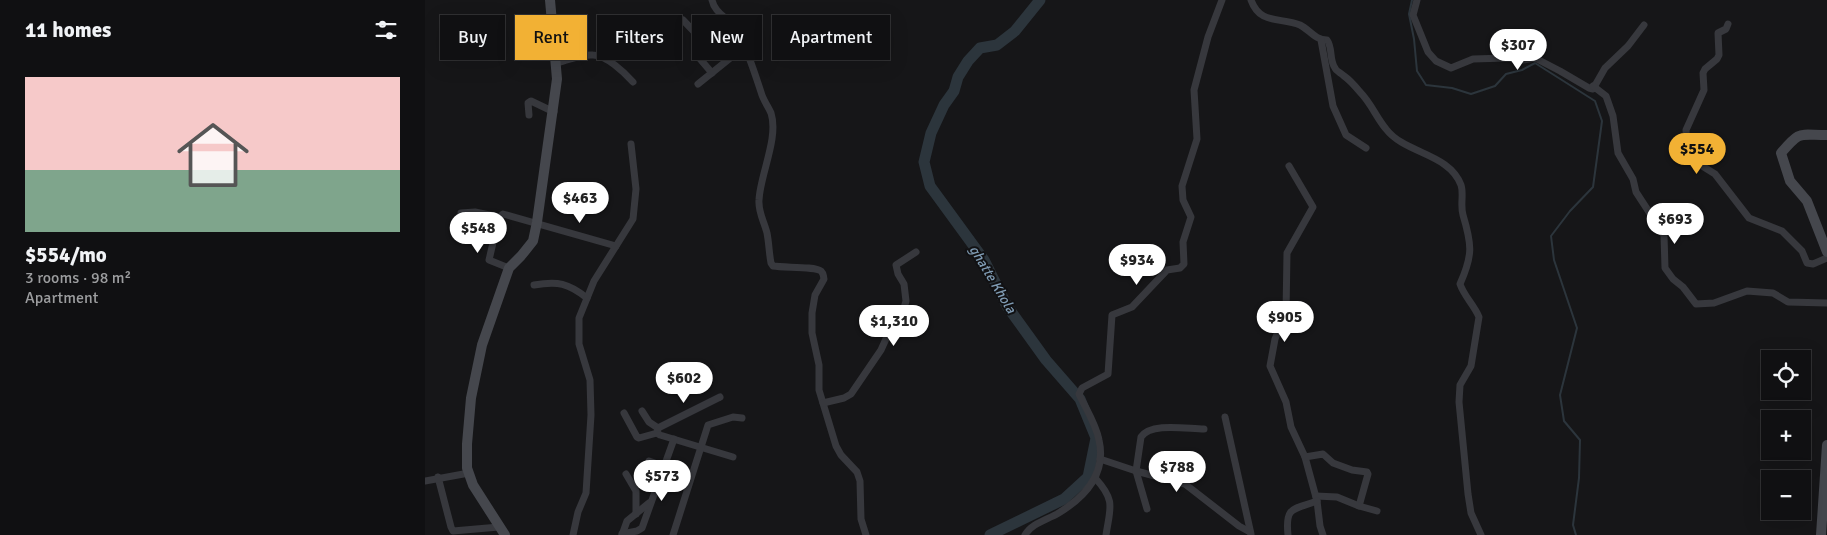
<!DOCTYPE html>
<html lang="en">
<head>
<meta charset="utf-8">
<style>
	body { margin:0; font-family:Signika,sans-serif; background:#1e1e20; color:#f1f3f6; height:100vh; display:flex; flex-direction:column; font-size:19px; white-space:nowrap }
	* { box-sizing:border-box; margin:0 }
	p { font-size:16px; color:#9c9d9f }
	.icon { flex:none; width:28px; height:28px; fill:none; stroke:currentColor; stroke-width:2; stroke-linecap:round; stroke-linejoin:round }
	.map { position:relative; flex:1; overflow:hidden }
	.drawer { display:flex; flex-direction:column; background:#101012; width:425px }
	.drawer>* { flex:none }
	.banner { position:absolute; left:15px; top:15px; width:475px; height:45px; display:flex; gap:10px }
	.tools { position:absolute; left:1336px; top:350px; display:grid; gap:10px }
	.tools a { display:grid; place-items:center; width:50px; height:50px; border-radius:0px; background:#101012; box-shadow:0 5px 20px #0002,0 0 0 1px #303032; font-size:25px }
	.price { position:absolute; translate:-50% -42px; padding:0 11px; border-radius:18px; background:#fff; color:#222; font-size:16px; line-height:32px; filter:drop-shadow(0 1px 2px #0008) }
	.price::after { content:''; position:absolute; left:50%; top:30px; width:15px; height:11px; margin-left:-8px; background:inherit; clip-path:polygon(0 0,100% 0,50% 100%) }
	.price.selected { background:#f2b134; color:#111 }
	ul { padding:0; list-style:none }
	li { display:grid; align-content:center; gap:10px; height:265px; padding:0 25px }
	li span { display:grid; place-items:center; height:155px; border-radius:0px; color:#555 }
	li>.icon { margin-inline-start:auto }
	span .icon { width:90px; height:90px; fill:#fffc; stroke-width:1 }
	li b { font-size:21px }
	h2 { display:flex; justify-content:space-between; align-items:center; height:60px; padding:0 25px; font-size:21px }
	.pill { padding:0 18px; border-radius:0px; background:#101012; box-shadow:0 5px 20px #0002,0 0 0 1px #303032; font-size:18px; line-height:45px }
	.pill.selected { background:#f2b134; color:#111 }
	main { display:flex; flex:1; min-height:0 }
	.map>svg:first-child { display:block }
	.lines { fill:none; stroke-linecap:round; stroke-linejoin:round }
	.stream { stroke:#2c353c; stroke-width:2 }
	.river { stroke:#2c353c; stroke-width:11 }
	.street { stroke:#37383d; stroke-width:7 }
	.secondary { stroke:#45474d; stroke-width:10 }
	.labels { text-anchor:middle; stroke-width:4; stroke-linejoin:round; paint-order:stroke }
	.water-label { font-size:14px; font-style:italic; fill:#7f9bb3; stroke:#111113 }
</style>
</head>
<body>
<main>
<section class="drawer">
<h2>11 homes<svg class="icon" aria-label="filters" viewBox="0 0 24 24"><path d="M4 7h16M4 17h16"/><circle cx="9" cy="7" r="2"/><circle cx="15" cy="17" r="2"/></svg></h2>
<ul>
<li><span style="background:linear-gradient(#f6c9c9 60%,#7fa58c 0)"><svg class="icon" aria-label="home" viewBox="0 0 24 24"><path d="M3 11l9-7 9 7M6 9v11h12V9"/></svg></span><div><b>$554/mo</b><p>3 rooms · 98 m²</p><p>Apartment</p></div></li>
</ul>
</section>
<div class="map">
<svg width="1402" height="535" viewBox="0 0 1402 535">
	<rect width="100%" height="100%" fill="#161618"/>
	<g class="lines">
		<polyline class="stream" points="987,0 984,14 989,39 992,71 1001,85 1027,88 1046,94 1070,86 1081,74 1097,70 1110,63 1170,101 1177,121 1168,187 1145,211 1126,236 1129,260 1152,328 1135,395 1139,421 1155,440 1154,478 1148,525 1151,535"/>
		<polyline class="river" points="565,535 639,499 663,477 671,438 655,399 621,360 582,306 559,260 505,186 499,162 506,133 519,105 529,91 533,77 543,61 555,48 572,45 590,31 615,0"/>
		<g class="street">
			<path d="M287 0C290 14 303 17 310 29 322 48 329 71 336 92 338 100 343 106 346 113 354 138 335 175 334 200 333 212 339 221 342 233 344 243 344 253 346 263L348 266C359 268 389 266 396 271 399 274 398 275 399 279L390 295 387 313V333L394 365V390L411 446 416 455 432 472 435 481 436 519 441 535"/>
			<path d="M826 0C835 25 855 17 875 25 885 30 890 40 902 40 908 48 904 60 910 68 911 71 916 73 919 76 925 80 930 86 935 92 946 103 951 117 961 129 980 154 1024 153 1036 185 1039 194 1035 205 1038 215 1047 245 1048 255 1035 284 1039 296 1049 305 1054 317L1046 366 1035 385 1034 402 1043 494 1046 513 1056 535"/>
			<polyline points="992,0 988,15 1003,52 1011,61 1026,68 1048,59 1081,58 1098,60 1110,58 1135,71 1164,88 1168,89 1180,68 1203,46 1219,25"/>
			<polyline points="258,20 278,41 278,44 270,53 287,73"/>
			<polyline points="1303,24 1301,29 1293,33 1294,55 1292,59 1280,69 1278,73 1279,90 1261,130 1262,149 1266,159 1290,174 1324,218 1357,231 1377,251 1382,263 1388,264 1402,258"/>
			<polyline points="896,40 908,106 921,135 941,148"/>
			<path d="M132 63C143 60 156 54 168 55 181 55 199 72 208 82"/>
			<polyline points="273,84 319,47"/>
			<polyline points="1168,86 1181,96 1188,116 1193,153 1208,179 1211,192 1239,235 1240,268 1248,279 1258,287 1271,304 1289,303 1322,291 1348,293 1363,302 1402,303"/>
			<polyline points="104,115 103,103 106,101 129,112"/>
			<polyline points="864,166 888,207 862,253 861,313 850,339 845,366 861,402 866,427 880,457 892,501 895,526 898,535"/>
			<polyline points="36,213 50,212 74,217 78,214 191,246"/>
			<polyline points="74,217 64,260 84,268"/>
			<path d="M109 285C133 281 143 283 162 298"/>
			<polyline points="398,403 419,398 426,394 456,350 469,321 479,308 481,301 479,284 473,274 471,265 491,252"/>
			<polyline points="217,411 224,422 233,428 232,433 235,435 308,457"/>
			<polyline points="199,413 212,437 214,438 232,433"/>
			<polyline points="800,417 826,534"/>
			<polyline points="233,428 295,397"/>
			<polyline points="880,457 898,454 908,463 927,470 942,472 943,474 934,506"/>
			<polyline points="675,459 711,471 760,484 814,526 825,532"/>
			<polyline points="224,461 238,466"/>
			<polyline points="201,474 211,491 211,514"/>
			<polyline points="13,477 26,527 28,531 74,527"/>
			<path d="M671 479C691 501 685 508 681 535"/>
			<polyline points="0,481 44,473"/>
			<polyline points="891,496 912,497 934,506 952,511"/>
			<path d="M722 509 711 471 716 437C726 422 762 429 779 429"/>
			<polyline points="197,534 212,531 217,528 249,439"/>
			<polyline points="148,535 153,512 161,493 166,415 165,380 154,344 154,318 169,281 208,219 211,189 206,144"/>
			<polyline points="197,535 202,521 224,503"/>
			<polyline points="248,535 283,425 308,417 317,418"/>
			<path d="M600 535C606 524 621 520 632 514 659 498 682 475 674 440 671 424 661 409 654 394L657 388 683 374 687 315 707 307 742 270 755 268 759 264 758 242 766 217 758 200 757 186 772 139 769 90 783 37 797 0"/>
			<path d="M863 535C860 506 868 510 892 501"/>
		</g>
		<g class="secondary">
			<path d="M1402 135C1373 135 1376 130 1356 153L1365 181 1382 201 1402 252"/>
			<polyline points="80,535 48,485 42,468 42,444 46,398 57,345 84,268 96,256 108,241 112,222 132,79 125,0"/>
			<polyline points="1396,535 1402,445"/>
		</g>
	</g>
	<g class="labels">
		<g class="water-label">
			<text transform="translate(568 279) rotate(59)" y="5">ghatte Khola</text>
		</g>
	</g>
</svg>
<div class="tools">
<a><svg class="icon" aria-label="locate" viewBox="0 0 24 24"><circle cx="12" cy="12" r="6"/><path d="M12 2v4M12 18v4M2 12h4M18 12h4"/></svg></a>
<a>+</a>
<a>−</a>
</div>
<b class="price" style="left:1093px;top:71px">$307</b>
<b class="price selected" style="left:1272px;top:175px">$554</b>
<b class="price" style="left:155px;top:224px">$463</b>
<b class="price" style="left:1250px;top:245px">$693</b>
<b class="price" style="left:53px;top:254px">$548</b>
<b class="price" style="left:712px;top:286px">$934</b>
<b class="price" style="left:860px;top:343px">$905</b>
<b class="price" style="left:469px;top:347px">$1,310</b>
<b class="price" style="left:259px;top:404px">$602</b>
<b class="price" style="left:752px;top:493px">$788</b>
<b class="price" style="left:237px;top:502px">$573</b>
<div class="banner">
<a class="pill">Buy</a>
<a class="pill selected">Rent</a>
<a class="pill">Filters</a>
<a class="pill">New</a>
<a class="pill">Apartment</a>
</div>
</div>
</main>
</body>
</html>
